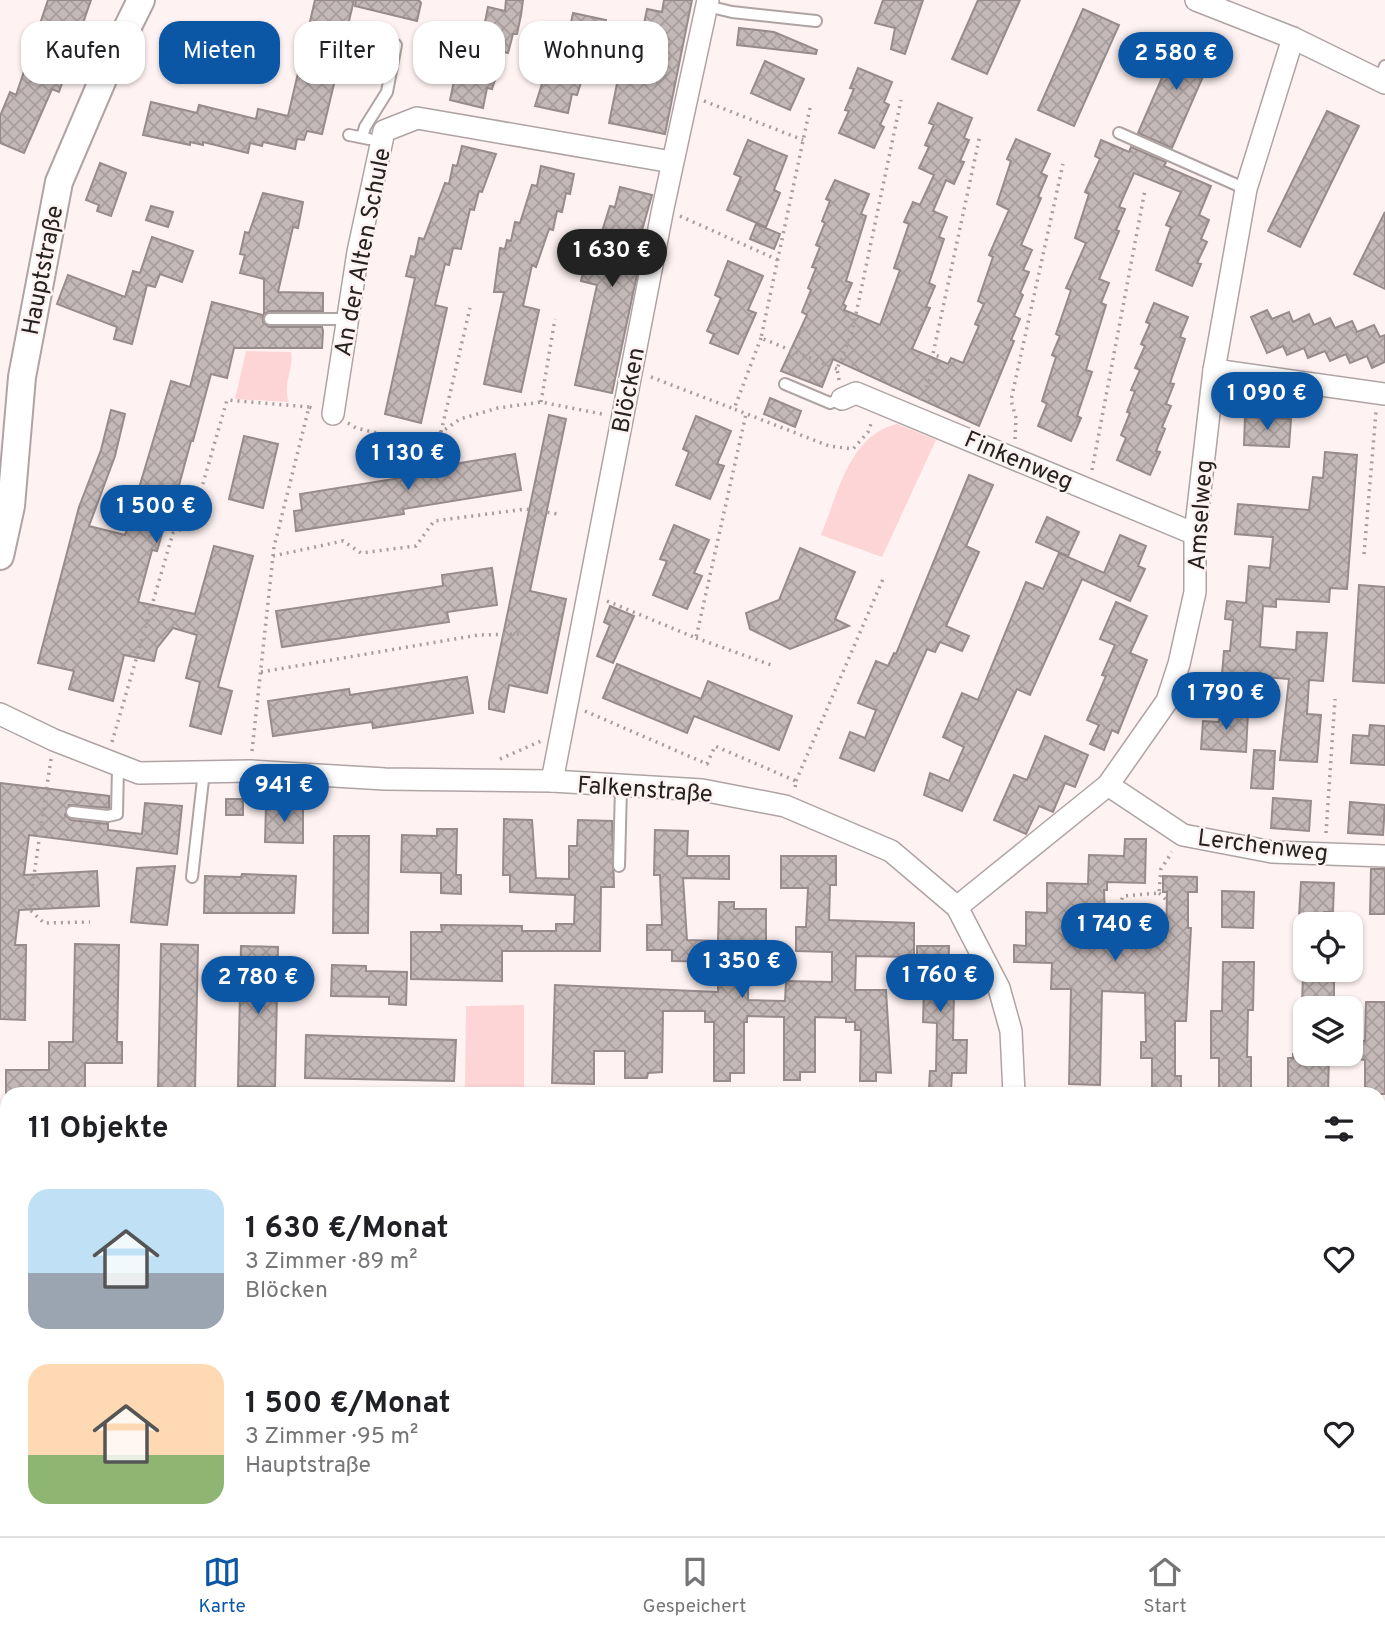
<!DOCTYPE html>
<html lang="de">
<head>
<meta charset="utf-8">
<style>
	body { margin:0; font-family:Overpass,sans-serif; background:#f2f2f2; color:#202124; height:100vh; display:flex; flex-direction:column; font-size:26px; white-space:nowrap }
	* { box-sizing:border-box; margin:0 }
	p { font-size:23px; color:#757577 }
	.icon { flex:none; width:38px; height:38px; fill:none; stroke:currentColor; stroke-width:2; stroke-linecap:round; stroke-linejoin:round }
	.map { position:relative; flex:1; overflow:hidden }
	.side { position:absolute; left:0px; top:1087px; width:1386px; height:450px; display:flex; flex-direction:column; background:#fff; border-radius:21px 21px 0 0; box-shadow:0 2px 5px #0004 }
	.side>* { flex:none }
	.banner { position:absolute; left:21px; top:21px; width:700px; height:63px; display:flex; gap:14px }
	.buttons { position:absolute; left:1293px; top:912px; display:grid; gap:14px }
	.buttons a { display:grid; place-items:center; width:70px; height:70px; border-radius:14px; background:#fff; box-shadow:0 2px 5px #0004; font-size:35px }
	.price { position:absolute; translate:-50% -60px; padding:0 16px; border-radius:24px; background:#0b56a5; color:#fff; font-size:23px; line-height:46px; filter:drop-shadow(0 2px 4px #0008) }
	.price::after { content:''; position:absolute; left:50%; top:42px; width:21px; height:16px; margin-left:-10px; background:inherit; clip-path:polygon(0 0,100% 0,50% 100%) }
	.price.on { background:#222; color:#fff }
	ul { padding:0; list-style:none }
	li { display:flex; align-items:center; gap:21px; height:175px; padding:0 28px }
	li span { display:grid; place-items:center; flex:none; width:196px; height:140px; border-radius:21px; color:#555 }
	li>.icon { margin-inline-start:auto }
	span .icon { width:84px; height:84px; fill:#fffc; stroke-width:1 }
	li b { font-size:30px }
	h2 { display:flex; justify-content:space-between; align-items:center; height:84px; padding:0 28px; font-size:30px }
	.pill { padding:0 24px; border-radius:21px; background:#fff; box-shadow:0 2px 5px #0004; font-size:24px; line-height:63px }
	.pill.on { background:#0b56a5; color:#fff }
	.dock { display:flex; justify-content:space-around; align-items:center; height:98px; border-top:2px solid #e0e0e0; background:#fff; font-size:19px; color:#757577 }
	.dock a { display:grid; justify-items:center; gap:4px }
	.dock .on { color:#0b56a5 }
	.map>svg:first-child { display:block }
	.park { fill:#fed5d6 }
	.building { fill:url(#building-cross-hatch); stroke:#978b8c; stroke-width:2 }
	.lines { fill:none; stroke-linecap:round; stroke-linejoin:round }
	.service-casing { stroke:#afa3a4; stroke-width:14 }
	.minor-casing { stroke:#afa3a4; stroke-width:24 }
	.tertiary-casing { stroke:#afa3a4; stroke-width:30 }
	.path { stroke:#a69d9d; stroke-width:3.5; stroke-dasharray:2 5; stroke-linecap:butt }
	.service { stroke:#fff; stroke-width:10 }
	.minor { stroke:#fff; stroke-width:21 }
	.tertiary { stroke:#fff; stroke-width:26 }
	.labels { text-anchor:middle; stroke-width:5; stroke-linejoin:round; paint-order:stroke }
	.street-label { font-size:24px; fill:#262222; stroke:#fef2f2 }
</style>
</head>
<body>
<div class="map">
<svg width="1385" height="1536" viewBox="0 0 1385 1536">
	<defs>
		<pattern id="building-cross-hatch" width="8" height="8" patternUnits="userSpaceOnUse" patternTransform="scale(1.75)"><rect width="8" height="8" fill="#c4b8b8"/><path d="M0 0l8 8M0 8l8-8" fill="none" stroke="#a89e9e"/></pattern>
	</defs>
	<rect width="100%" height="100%" fill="#fef2f2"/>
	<g class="park">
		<path d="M246 351 291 352C294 370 282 384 289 402L235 399Z"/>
		<path d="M897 424 936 440 882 557 821 535C838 494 849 435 897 424Z"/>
		<polygon points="524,1005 524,1094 465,1094 466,1006"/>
		<rect x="1379" y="1242" width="6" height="254"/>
	</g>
	<g class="building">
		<polygon points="48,0 91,0 59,92 52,89 24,153 0,143 0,116 10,92 16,95"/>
		<polygon points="315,0 354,0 322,134 307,131 304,140 297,139 295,149 263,142 262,146 250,143 248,153 203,142 203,145 190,142 190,145 143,135 151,102 197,113 199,105 256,119 258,109 288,116"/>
		<polygon points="356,0 419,0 421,3 417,21 355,6"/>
		<polygon points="506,0 523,0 521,15 517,34 513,34 508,53 504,52 492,89 487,88 483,108 450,100 454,81 458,82 471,44 475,45 480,26 484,27 488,7 505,11"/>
		<polygon points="664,0 692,0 665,134 609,123 621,64 589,57 577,95 572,94 568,113 535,106 547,68 551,69 556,50 560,51 565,32 569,33 573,13 606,20 605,26 642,34 647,9 662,12"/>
		<polygon points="883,0 923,0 905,54 891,49 895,28 875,23"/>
		<polygon points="978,0 1020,0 987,74 952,59"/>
		<polygon points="1083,9 1119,25 1074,126 1038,110"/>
		<polygon points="739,28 774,32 817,50 816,54 737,45"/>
		<polygon points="1180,36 1214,51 1172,148 1138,133"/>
		<polygon points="765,61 804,79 790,110 751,93"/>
		<polygon points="858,68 892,82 884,102 889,105 880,125 884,127 874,148 839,133 849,111 845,110 854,89 850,88"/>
		<polygon points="938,103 972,118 964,138 969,140 960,161 964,162 954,184 946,180 933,211 947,217 939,237 944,239 929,283 935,286 926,307 930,308 912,349 948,364 951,358 963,363 979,326 975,324 984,304 978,301 993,257 989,255 1009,210 997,204 1011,161 1007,159 1016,139 1050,154 1041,173 1047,176 1038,197 1041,198 1021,245 1032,250 1023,270 1029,272 1020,293 1023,295 1014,316 1020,319 1011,340 1014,341 979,426 833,359 822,387 781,371 807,315 802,312 811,290 808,288 816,268 812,267 820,247 816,245 825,223 822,221 830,201 826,199 835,180 869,194 861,214 866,216 846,281 852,283 843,304 846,306 844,310 880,325 900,270 894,268 909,224 904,222 913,202 920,205 934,175 919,168 929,147 925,145 934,125 929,123"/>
		<polygon points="1327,111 1359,126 1300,247 1268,231"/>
		<polygon points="748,140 787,156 774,190 780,193 766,227 727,210 741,177 734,174"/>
		<polygon points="1101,140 1129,152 1131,147 1166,162 1164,166 1211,186 1199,215 1209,220 1201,239 1207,242 1197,263 1201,264 1192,286 1156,270 1171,227 1166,225 1181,192 1134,173 1119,207 1125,209 1116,230 1119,231 1099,279 1109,283 1101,303 1106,305 1086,370 1092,372 1077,416 1081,418 1071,441 1038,426 1047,404 1042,401 1056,357 1052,355 1060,336 1056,334 1071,290 1066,288 1086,243 1075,238 1089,194 1085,192 1100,159 1095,156"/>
		<polygon points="462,146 496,154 482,192 479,191 474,210 470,209 461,249 453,248 449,265 445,264 435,305 447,308 421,423 385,414 415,278 406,276 411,256 415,257 419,238 424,239 445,183 449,184 453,165 457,166"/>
		<polygon points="100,163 126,173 111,216 97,211 99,205 86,200"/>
		<polygon points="541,166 574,174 570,194 566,193 562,212 557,211 553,230 549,229 536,267 532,265 523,306 539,310 521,392 484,384 504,292 494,292 500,248 505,249 507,240 511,241 515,222 520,223 532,185 537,186"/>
		<polygon points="620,187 652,195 633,262 638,262 638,270 612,393 575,385 597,285 581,281 586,261 589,262 594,243 598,244 610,206 615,207"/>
		<polygon points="263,193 303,202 298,228 293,227 278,292 323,293 323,311 270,311 264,314 264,279 240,273 245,255 240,254 245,232 249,233"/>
		<polygon points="151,206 173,212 168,227 146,220"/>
		<polygon points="1385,212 1385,289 1354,274"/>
		<polygon points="756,224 780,234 774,249 750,239"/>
		<polygon points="152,237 193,251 182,282 160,274 155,287 147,285 132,344 114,339 117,327 57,304 68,275 125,297 133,271 140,273"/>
		<polygon points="728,261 763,276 748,310 756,313 738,354 710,343 714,334 707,331 721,298 715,295"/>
		<polygon points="212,302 263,315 263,322 269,327 322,327 323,331 322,348 234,348 227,378 211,374 193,441 191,441 178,489 175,488 157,551 152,550 138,602 195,614 214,546 253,556 218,687 232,691 221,734 190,726 200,682 186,678 197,635 173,628 157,648 154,661 124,655 113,701 69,689 74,671 38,663 79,507 101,450 111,410 125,414 115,456 89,526 125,535 171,381 190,387"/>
		<polygon points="1154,303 1188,317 1180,337 1185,339 1170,383 1174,384 1166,404 1171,406 1162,427 1165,429 1156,451 1160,452 1150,475 1117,460 1126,438 1121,435 1130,413 1127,412 1135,391 1131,390 1140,370 1135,368 1145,346 1141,344 1150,324 1146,322"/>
		<polygon points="1267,310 1272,319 1289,312 1293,322 1309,314 1314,325 1330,318 1335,328 1352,321 1357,332 1374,325 1380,337 1385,335 1385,362 1372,368 1367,356 1350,363 1346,354 1330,361 1325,351 1308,358 1304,348 1287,355 1283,346 1267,353 1251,317"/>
		<polygon points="770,398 801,411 795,427 764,414"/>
		<polygon points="549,415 566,419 530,591 566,599 547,693 509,685 504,712 489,709 489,702"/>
		<polygon points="696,416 731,431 717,464 724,466 710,499 676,485 689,452 683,449"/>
		<polygon points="1245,417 1291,419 1289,447 1244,445"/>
		<polygon points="244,436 278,444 263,508 229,499"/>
		<polygon points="1325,452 1357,455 1347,589 1330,588 1329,602 1276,599 1276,607 1263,606 1260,647 1296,650 1297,632 1327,633 1323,681 1309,680 1307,714 1321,715 1317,762 1280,760 1289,679 1222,674 1224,651 1230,651 1233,620 1225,619 1227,601 1246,603 1249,566 1270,568 1273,537 1235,534 1238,504 1309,510 1313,477 1323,478"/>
		<polygon points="515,454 521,490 403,509 404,514 296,531 294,511 302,510 300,494 400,478 399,473"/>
		<polygon points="969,475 993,485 966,546 979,552 946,626 969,636 962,651 940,642 935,652 927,649 874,771 840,758 850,732 865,738 876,710 858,703 876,661 888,666 894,653 896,654"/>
		<polygon points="1047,517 1079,532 1068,556 1036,542"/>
		<polygon points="674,525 709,540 694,573 702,576 687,609 653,595 667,561 660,559"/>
		<polygon points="1120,535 1146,546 1138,566 1145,569 1130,601 1082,579 1030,695 1017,689 962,811 924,795 930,773 949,781 964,747 943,737 962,693 978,700 1026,582 1043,589 1059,553 1104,573"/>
		<polygon points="800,548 855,572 835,619 849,626 790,649 750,629 746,613 779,600"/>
		<polygon points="492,568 497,605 447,612 449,622 282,647 276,611 443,586 442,575"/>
		<polygon points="1359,585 1385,587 1385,683 1353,681"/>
		<polygon points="1116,602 1147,616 1130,653 1147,660 1118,733 1112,730 1104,750 1090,744 1099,725 1087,720 1106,676 1102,675 1115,645 1100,639"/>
		<polygon points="610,606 634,616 613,663 597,656 610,625 604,622"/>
		<polygon points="617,664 701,699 708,681 792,716 779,750 694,716 687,733 603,698"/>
		<polygon points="467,677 473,713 373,728 372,722 273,736 268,701 349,689 350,695"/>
		<polygon points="1220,710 1248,712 1246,752 1201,749 1203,721 1219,722"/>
		<polygon points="1370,725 1385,726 1385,765 1351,763 1353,735 1369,736"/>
		<polygon points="1045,736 1088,755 1075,787 1065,783 1053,812 1039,806 1026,834 994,820 1014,775 1027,780"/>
		<polygon points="1254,750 1275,751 1273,789 1251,788"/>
		<polygon points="0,783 109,796 109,808 69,805 65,815 71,820 108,824 108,830 142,834 145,803 182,806 177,854 29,835 24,875 97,871 99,906 19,910 15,945 26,945 25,1020 0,1019"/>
		<polygon points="1273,798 1311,801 1309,831 1271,828"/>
		<rect x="226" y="799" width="17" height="16"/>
		<polygon points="1350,802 1385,805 1383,835 1348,833"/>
		<polygon points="266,805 303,805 303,843 265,842"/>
		<polygon points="504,819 532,820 536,878 569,879 569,846 577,846 578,820 612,821 614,887 601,887 600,951 502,951 502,981 411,979 411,932 442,932 441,925 522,926 522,931 556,931 556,924 574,924 575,895 510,892 510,875 503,875"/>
		<polygon points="437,829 457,829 456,875 461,875 461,894 441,893 441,873 401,872 402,835 437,836"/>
		<polygon points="655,830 688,831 687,856 729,856 729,879 683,878 687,940 718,941 719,902 734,902 734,909 766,909 766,949 721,948 721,962 672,961 672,950 647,950 647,925 662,925 660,875 654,875"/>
		<polygon points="334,836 369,836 368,933 333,933"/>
		<polygon points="1125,839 1146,839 1145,883 1107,882 1107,890 1104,890 1106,943 1146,944 1146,938 1166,938 1167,892 1163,892 1163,876 1197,877 1197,892 1188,892 1188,928 1191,928 1186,1021 1175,1021 1175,1076 1181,1076 1181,1094 1152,1094 1152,1058 1141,1058 1141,1042 1146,1042 1145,993 1102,991 1100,1085 1069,1084 1071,989 1051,989 1052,963 1014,962 1014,945 1026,946 1026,912 1047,913 1047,883 1088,884 1089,855 1124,856"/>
		<polygon points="781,856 836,856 836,885 830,885 829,920 914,923 914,957 856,956 855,990 886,990 891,1073 876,1072 876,1081 860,1081 861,1030 855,1030 855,1022 846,1022 846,1018 815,1017 815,1072 800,1072 800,1080 784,1080 784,1017 747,1016 747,1022 744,1022 744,1073 730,1073 730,1081 714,1081 714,1022 705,1022 705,1011 663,1011 662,1072 648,1073 647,1078 625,1078 625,1051 594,1051 594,1084 552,1083 555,985 718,992 718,983 748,984 748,1000 785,1001 786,981 832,982 832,952 796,951 796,927 806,927 808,888 781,888"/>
		<polygon points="175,866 167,925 131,922 137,868"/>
		<polygon points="1371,869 1385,869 1385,914 1370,914"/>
		<polygon points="242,874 296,876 294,913 204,913 205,876 241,877"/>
		<polygon points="1301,882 1334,883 1333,912 1324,912 1324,918 1299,917"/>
		<polygon points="1222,891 1254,892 1253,928 1222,927"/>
		<polygon points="75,944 119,945 117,1042 122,1042 122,1063 85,1063 85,1094 6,1094 6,1070 49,1070 49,1042 73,1042"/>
		<polygon points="161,944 198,945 195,1090 158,1089"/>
		<polygon points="241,946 278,947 275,1087 238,1086"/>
		<polygon points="917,946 949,946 948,990 954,990 953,1040 967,1040 966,1073 952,1073 951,1090 929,1089 930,1071 936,1071 937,1023 923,1022 924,990 917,990"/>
		<polygon points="1223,962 1254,962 1253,1010 1248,1010 1247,1057 1251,1057 1251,1094 1219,1094 1219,1058 1211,1058 1211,1011 1222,1011"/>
		<polygon points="332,965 366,966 366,971 407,972 406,1005 389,1004 389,997 331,996"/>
		<polygon points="1303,976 1334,976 1334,1003 1302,1003"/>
		<polygon points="1366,1002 1385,1002 1385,1094 1365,1094 1365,1060 1358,1059 1358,1041 1365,1041"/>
		<polygon points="306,1035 456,1040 454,1081 305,1078"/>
		<polygon points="1293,1054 1329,1054 1328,1094 1288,1094 1288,1058 1293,1058"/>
	</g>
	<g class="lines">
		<defs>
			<g id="service">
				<polyline points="707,6 732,12 816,21"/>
				<polyline points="1379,80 1385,66"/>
				<polyline points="1119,133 1246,189"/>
				<polyline points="349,135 369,139"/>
				<polyline points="362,137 365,127 387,92 396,45"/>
				<polyline points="270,319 348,319"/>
				<polyline points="785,384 830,403 842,399"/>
				<polyline points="72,812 108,816 117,814 118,767"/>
				<polyline points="619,866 621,787"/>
				<polyline points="192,877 204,771"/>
				<polyline points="256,1536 256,1530"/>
				<polyline points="666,1536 667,1530"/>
				<polyline points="1285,1536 1285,1530"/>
				<polyline points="1378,1536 1378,1530"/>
			</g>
			<g id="minor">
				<polyline points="1196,0 1293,38 1385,83"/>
				<polyline points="1214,370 1385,394"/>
				<polyline points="842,399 856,393 1195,534"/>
				<polyline points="333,414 358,252 384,131 417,118 672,162"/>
				<polyline points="0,714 54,740 139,773 250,771 385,779 552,781 702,790 785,806 891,851 957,907 999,988 1011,1031 1014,1094"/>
				<polyline points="552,781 663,208 708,0"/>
				<polyline points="1108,785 1183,835 1272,852 1385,856"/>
				<polyline points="957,907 1108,785 1167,701 1179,664 1195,592 1195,534 1214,370 1246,189 1293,38"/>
				<polyline points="1379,1185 1385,1185"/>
				<polyline points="1013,1530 1013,1536"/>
				<polyline points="864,1536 864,1530"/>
			</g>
			<g id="tertiary">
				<polyline points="0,556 11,506 22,377 59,182 109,65 141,0"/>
				<polyline points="0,1489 7,1523"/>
			</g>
		</defs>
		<use href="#service" class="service-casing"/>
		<use href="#minor" class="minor-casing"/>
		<use href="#tertiary" class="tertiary-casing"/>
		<g class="path">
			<polyline points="704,101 803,140"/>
			<polyline points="810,108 761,338 837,369"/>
			<polyline points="680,216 778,260"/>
			<polyline points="761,338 734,409 829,446 853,449 868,432 872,421"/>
			<polyline points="651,377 734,409"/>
			<polyline points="839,380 837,369 852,333 901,100"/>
			<polyline points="920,400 940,357 933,354 980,135"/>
			<polyline points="541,402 555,319"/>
			<polyline points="348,423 356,428 424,444 460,419 498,408 541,402 602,414"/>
			<polyline points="441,432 470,308"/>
			<polyline points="1015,439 1016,418 1011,400 1063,164"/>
			<polyline points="1092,470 1145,190"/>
			<polyline points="1364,554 1376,412"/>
			<polyline points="273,556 343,541 361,553 416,546 434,521 526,509 558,514"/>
			<polyline points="607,601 696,638 746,414"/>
			<polyline points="696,638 774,666"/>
			<polyline points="261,672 478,635 524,634"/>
			<polyline points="585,711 707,764 715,746 796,781 795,788"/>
			<polyline points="112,742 173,533 191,525 227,400 309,407"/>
			<polyline points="252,751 274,547 309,407 315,409"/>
			<polyline points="51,759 29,909 44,923 90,922"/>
			<polyline points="500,759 541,741"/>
			<polyline points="796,781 883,579"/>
			<polyline points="1326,833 1335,699"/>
			<polyline points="1159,893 1174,907"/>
			<polyline points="1112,926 1123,896 1159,893 1161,869 1172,852"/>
			<polyline points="1379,1235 1385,1236"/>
			<polyline points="1379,1500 1385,1500"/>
		</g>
		<use href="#service" class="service"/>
		<use href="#minor" class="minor"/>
		<use href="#tertiary" class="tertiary"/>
	</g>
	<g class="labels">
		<g class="street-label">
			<text transform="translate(362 252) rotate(-79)" y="8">An der Alten Schule</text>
			<text transform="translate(42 270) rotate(-79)" y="8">Hauptstraße</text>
			<text transform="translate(628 390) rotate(-79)" y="8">Blöcken</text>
			<text transform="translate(1019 460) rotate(23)" y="8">Finkenweg</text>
			<text transform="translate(1200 515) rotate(-86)" y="8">Amselweg</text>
			<text transform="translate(645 789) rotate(4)" y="8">Falkenstraße</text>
			<text transform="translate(1263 845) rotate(7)" y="8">Lerchenweg</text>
		</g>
	</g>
</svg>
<div class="buttons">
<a><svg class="icon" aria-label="locate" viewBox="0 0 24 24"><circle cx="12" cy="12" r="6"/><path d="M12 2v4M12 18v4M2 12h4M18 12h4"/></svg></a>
<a><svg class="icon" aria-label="layers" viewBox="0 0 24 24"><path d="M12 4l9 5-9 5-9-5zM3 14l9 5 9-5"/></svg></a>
</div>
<b class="price" style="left:1176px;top:92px">2 580 €</b>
<b class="price on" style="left:612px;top:289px">1 630 €</b>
<b class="price" style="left:1267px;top:432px">1 090 €</b>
<b class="price" style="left:408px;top:492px">1 130 €</b>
<b class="price" style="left:156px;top:545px">1 500 €</b>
<b class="price" style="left:1226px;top:732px">1 790 €</b>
<b class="price" style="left:284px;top:824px">941 €</b>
<b class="price" style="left:1115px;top:963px">1 740 €</b>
<b class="price" style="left:742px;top:1000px">1 350 €</b>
<b class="price" style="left:940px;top:1014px">1 760 €</b>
<b class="price" style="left:258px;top:1016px">2 780 €</b>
<div class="banner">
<a class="pill">Kaufen</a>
<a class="pill on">Mieten</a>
<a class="pill">Filter</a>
<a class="pill">Neu</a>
<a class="pill">Wohnung</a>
</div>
<section class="side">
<h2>11 Objekte<svg class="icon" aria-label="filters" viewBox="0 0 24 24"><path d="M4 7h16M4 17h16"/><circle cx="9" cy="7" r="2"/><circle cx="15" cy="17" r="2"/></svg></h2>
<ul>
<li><span style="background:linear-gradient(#bfe0f5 60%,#9aa5b1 0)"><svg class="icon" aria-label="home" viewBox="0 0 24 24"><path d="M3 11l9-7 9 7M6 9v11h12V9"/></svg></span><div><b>1 630 €/Monat</b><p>3 Zimmer · 89 m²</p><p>Blöcken</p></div><svg class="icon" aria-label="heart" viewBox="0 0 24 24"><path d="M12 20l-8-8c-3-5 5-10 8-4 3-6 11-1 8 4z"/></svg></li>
<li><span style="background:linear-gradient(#ffd9b3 65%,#8fb573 0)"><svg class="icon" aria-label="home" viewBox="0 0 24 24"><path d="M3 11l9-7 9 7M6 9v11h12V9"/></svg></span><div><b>1 500 €/Monat</b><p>3 Zimmer · 95 m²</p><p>Hauptstraße</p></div><svg class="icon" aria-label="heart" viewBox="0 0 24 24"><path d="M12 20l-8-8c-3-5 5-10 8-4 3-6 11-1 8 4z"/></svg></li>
</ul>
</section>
</div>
<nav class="dock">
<a class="on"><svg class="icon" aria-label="map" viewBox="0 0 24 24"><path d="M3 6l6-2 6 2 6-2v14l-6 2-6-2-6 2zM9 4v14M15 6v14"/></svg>Karte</a>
<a><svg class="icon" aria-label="saved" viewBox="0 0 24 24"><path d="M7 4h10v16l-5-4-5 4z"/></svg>Gespeichert</a>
<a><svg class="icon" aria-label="home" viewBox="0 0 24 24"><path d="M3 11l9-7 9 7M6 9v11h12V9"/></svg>Start</a>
</nav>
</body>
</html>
